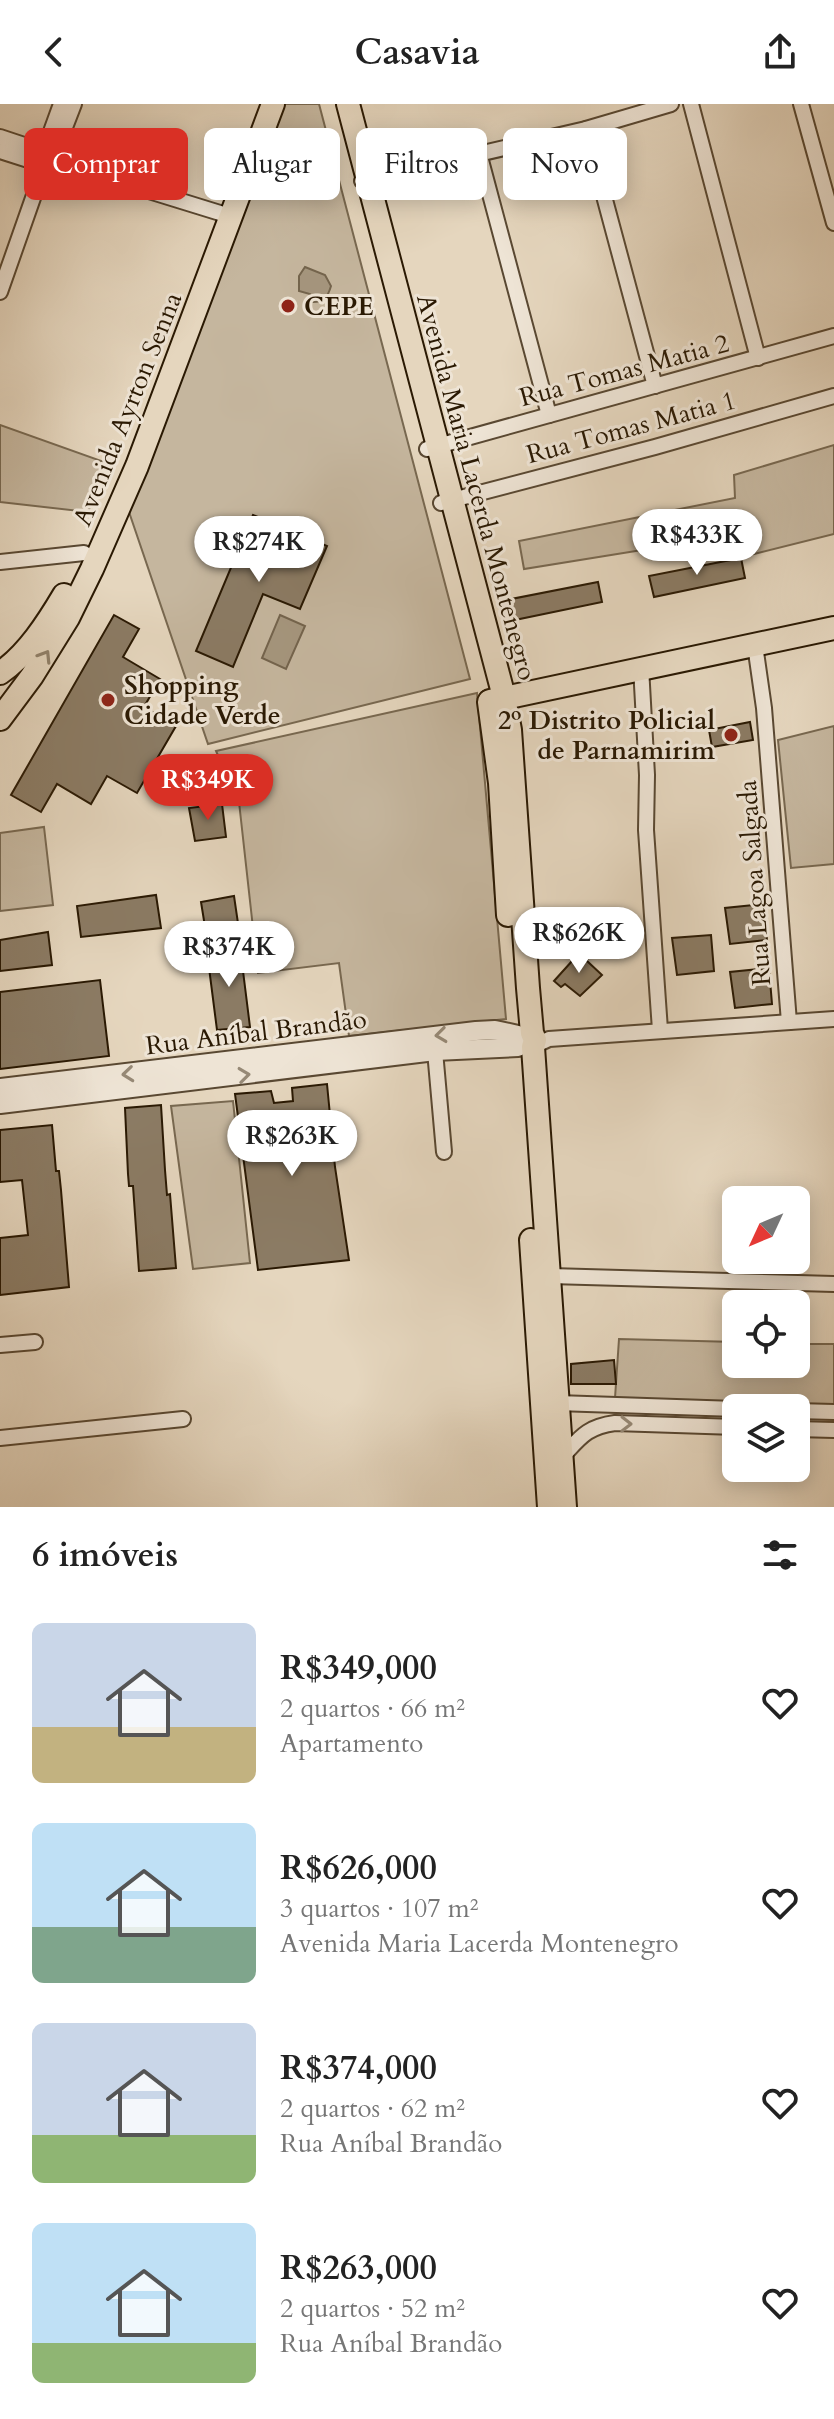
<!DOCTYPE html>
<html lang="pt">
<head>
<meta charset="utf-8">
<style>
	body { margin:0; font-family:Cardo,serif; background:#f6f6f6; color:#222; height:100vh; display:flex; flex-direction:column; font-size:30px; white-space:nowrap }
	* { box-sizing:border-box; margin:0 }
	p { font-size:26px; color:#767676 }
	.icon { flex:none; width:44px; height:44px; fill:none; stroke:currentColor; stroke-width:2; stroke-linecap:round; stroke-linejoin:round }
	.map { position:relative; height:1403px; overflow:hidden }
	.side { display:flex; flex-direction:column; background:#fff; flex:1 }
	.side>* { flex:none }
	.banner { position:absolute; left:24px; top:24px; width:786px; height:72px; display:flex; gap:16px }
	.needle { width:52px; rotate:226deg }
	.tools { position:absolute; left:722px; top:1082px; display:grid; gap:16px }
	.tools a { display:grid; place-items:center; width:88px; height:88px; border-radius:12px; background:#fff; box-shadow:0 4px 20px #0003; font-size:40px }
	.price { position:absolute; translate:-50% -68px; padding:0 18px; border-radius:28px; background:#fff; color:#222; font-size:26px; line-height:52px; filter:drop-shadow(0 2px 4px #0008) }
	.price::after { content:''; position:absolute; left:50%; top:48px; width:24px; height:18px; margin-left:-12px; background:inherit; clip-path:polygon(0 0,100% 0,50% 100%) }
	.price.current { background:#d93025; color:#fff }
	ul { padding:0; list-style:none }
	li { display:flex; align-items:center; gap:24px; height:200px; padding:0 32px }
	li span { display:grid; place-items:center; flex:none; width:224px; height:160px; border-radius:12px; color:#555 }
	li>.icon { margin-inline-start:auto }
	span .icon { width:96px; height:96px; fill:#fffc; stroke-width:1 }
	li b { font-size:34px }
	h2 { display:flex; justify-content:space-between; align-items:center; height:96px; padding:0 32px; font-size:34px }
	.pill { padding:0 28px; border-radius:12px; background:#fff; box-shadow:0 4px 20px #0003; font-size:28px; line-height:72px }
	.pill.current { background:#d93025; color:#fff }
	header { display:flex; justify-content:space-between; align-items:center; height:104px; padding:0 32px; background:#fff; font-size:36px; font-weight:800 }
	.map>svg:first-child { display:block }
	.green { fill:#c5b69e; stroke:#786850; stroke-width:2 }
	.water { fill:#a5967e; stroke:#74644d; stroke-width:2 }
	.building { fill:#8b7b64; stroke:#2a1903; stroke-width:2 }
	.lines { fill:none; stroke-linecap:round; stroke-linejoin:round }
	.minor-casing { stroke:#594832; stroke-width:18 }
	.tertiary-casing { stroke:#594832; stroke-width:22 }
	.primary-casing { stroke:#2a1903; stroke-width:26 }
	.minor { stroke:#eee4d5; stroke-width:14 }
	.tertiary { stroke:#eee4d5; stroke-width:18 }
	.primary { stroke:#e5d6be; stroke-width:22 }
	.oneway { stroke:#91816a }
	.oneway2 { stroke:#968976 }
	.poi-dot { fill:#8f2418; stroke:#eee4d5; stroke-width:3 }
	.labels { text-anchor:middle; stroke-width:6; stroke-linejoin:round; paint-order:stroke }
	.poi-label { font-size:26px; font-weight:bold; fill:#2a1903; stroke:#eee4d5; text-anchor:start }
	.street-label { font-size:26px; fill:#2a1903; stroke:#eee4d5 }
</style>
</head>
<body>
<header><svg class="icon" aria-label="back" viewBox="0 0 24 24"><path d="M15 5l-7 7 7 7"/></svg>Casavia<svg class="icon" aria-label="share" viewBox="0 0 24 24"><path d="M12 15V3M7 8l5-5 5 5M5 13v7h14v-7"/></svg></header>
<div class="map">
<svg width="834" height="1403" viewBox="0 0 834 1403">
	<rect width="100%" height="100%" fill="#e5d6be"/>
	<filter id="stains"><feTurbulence type="fractalNoise" baseFrequency=".0025" numOctaves="4"/><feColorMatrix values="0 0 0 0 .2 0 0 0 0 .09 0 0 0 0 .02 0 0 0 .5 -.17"/></filter>
	<radialGradient id="worn" r=".72"><stop offset=".6" stop-color="#630" stop-opacity="0"/><stop offset="1" stop-color="#630" stop-opacity=".3"/></radialGradient>
	<g class="green">
		<polygon points="280,0 319,0 470,575 208,640 128,405"/>
		<polygon points="0,321 107,359 88,408 0,398"/>
		<polygon points="834,341 834,430 754,450 747,429 524,465 519,437 735,394 734,371"/>
		<polygon points="477,589 506,915 349,932 339,859 258,869 239,698 216,647"/>
		<polygon points="834,622 834,760 791,764 778,636"/>
		<polygon points="44,723 53,801 0,807 0,729"/>
		<polygon points="233,997 250,1159 193,1165 171,1002"/>
		<polygon points="619,1235 736,1238 736,1260 796,1260 796,1240 834,1240 834,1301 615,1294"/>
	</g>
	<g class="water">
		<path d="M305 163 325 171 331 182C328 192 325 198 313 198L310 190 299 187V172Z"/>
		<polygon points="280,511 305,522 286,565 262,554"/>
	</g>
	<g class="building">
		<polygon points="77,32 101,43 96,60 71,51"/>
		<polygon points="253,411 327,442 300,505 263,490 233,563 196,547"/>
		<polygon points="741,454 745,474 654,493 649,472"/>
		<polygon points="598,478 602,498 510,517 506,496"/>
		<polygon points="114,511 139,525 123,553 160,575 144,603 176,622 137,689 107,672 91,700 57,680 41,708 11,691"/>
		<polygon points="750,618 753,636 712,643 709,626"/>
		<polygon points="222,700 226,733 195,737 189,704"/>
		<polygon points="156,791 161,824 81,833 77,802"/>
		<polygon points="234,792 239,826 206,829 201,798"/>
		<polygon points="763,800 767,836 730,840 725,804"/>
		<polygon points="48,828 52,861 0,867 0,836"/>
		<polygon points="711,831 714,867 677,871 672,834"/>
		<polygon points="240,843 250,923 217,926 207,848"/>
		<polygon points="582,846 590,853 586,856 602,871 580,892 565,880 561,883 554,877"/>
		<polygon points="769,864 772,900 735,904 730,868"/>
		<polygon points="100,876 109,952 0,965 0,888"/>
		<polygon points="327,980 335,1063 349,1156 258,1166 235,990 271,987 274,999 293,997 292,984"/>
		<polygon points="161,1001 165,1066 167,1091 170,1090 176,1164 139,1167 133,1082 129,1082 128,1070 125,1004"/>
		<polygon points="52,1021 56,1067 59,1067 61,1086 69,1183 0,1191 0,1134 28,1131 22,1076 0,1078 0,1026"/>
		<polygon points="614,1256 616,1280 571,1280 571,1260"/>
	</g>
	<g class="lines">
		<defs>
			<g id="minor">
				<polyline points="691,0 758,254"/>
				<polyline points="801,0 834,119"/>
				<polyline points="586,25 655,282"/>
				<polyline points="0,33 54,51 71,63 220,109"/>
				<polyline points="0,47 47,62"/>
				<polyline points="479,49 549,311"/>
				<polyline points="52,57 74,0"/>
				<polyline points="362,77 586,25 671,0"/>
				<polyline points="0,188 40,74 44,47 61,0"/>
				<polyline points="427,345 834,232"/>
				<polyline points="441,399 655,343 834,292"/>
				<polyline points="0,458 84,449"/>
				<polyline points="755,541 764,604 789,918"/>
				<polyline points="641,563 647,671 646,726 660,926"/>
				<polyline points="534,942 549,935 834,915"/>
				<polyline points="435,947 444,1048"/>
				<polyline points="550,1172 834,1180"/>
				<polyline points="0,1241 35,1238"/>
				<polyline points="557,1299 736,1305"/>
				<polyline points="796,1307 834,1308"/>
				<polyline points="796,1325 834,1326"/>
				<polyline points="0,1334 183,1315"/>
				<path d="M561 1354C580 1334 586 1323 615 1319L736 1323"/>
			</g>
			<g id="tertiary">
				<polyline points="0,984 476,927 495,926 518,931"/>
				<polyline points="0,1000 435,947 518,943"/>
			</g>
			<g id="primary">
				<polyline points="348,0 503,589 510,626 528,884 532,929 535,936 533,943 565,1403"/>
				<path d="M0 569C27 551 48 518 64 491"/>
				<polyline points="490,597 834,524"/>
				<polyline points="489,598 500,679 508,811"/>
				<polyline points="0,615 32,572 68,514 92,465 137,362 273,0"/>
				<polyline points="531,1136 549,1403"/>
			</g>
		</defs>
		<use href="#minor" class="minor-casing"/>
		<use href="#tertiary" class="tertiary-casing"/>
		<use href="#primary" class="primary-casing"/>
		<use href="#minor" class="minor"/>
		<use href="#tertiary" class="tertiary"/>
		<use href="#primary" class="primary"/>
	</g>
	<defs><path id="oneway-chevron" d="M-2-3.5L2.5 0L-2 3.5" fill="none" stroke-width="1.6" stroke-linecap="round" stroke-linejoin="round" transform="scale(2)"/></defs>
	<use class="oneway" href="#oneway-chevron" transform="translate(45 552) rotate(-58)"/>
	<g class="oneway2">
		<use href="#oneway-chevron" transform="translate(441 931) rotate(173)"/>
		<use href="#oneway-chevron" transform="translate(128 970) rotate(174)"/>
		<use href="#oneway-chevron" transform="translate(244 971) rotate(-7)"/>
		<use href="#oneway-chevron" transform="translate(626 1320) rotate(1)"/>
	</g>
	<g class="poi-dot">
		<circle cx="288" cy="202" r="8"/>
		<circle cx="108" cy="596" r="8"/>
		<circle cx="731" cy="631" r="8"/>
	</g>
	<g class="labels">
		<g class="poi-label">
			<text x="304" y="211">CEPE</text>
			<text x="124" y="590">Shopping<tspan x="124" dy="30">Cidade Verde</tspan></text>
			<text x="715" y="625" text-anchor="end">2º Distrito Policial<tspan x="715" dy="30">de Parnamirim</tspan></text>
		</g>
		<g class="street-label">
			<text transform="translate(624 266) rotate(-15)" y="9">Rua Tomas Matia 2</text>
			<text transform="translate(127 305) rotate(-68)" y="9">Avenida Ayrton Senna</text>
			<text transform="translate(631 323) rotate(-15)" y="9">Rua Tomas Matia 1</text>
			<text transform="translate(477 383) rotate(75)" y="9">Avenida Maria Lacerda Montenegro</text>
			<text transform="translate(754 779) rotate(-94)" y="9">Rua Lagoa Salgada</text>
			<text transform="translate(256 928) rotate(-7)" y="9">Rua Aníbal Brandão</text>
		</g>
	</g>
	<rect width="100%" height="100%" filter="url(#stains)"/>
	<rect width="100%" height="100%" fill="url(#worn)"/>
</svg>
<div class="tools">
<a><svg class="needle" viewBox="-14 -14 28 28"><path d="M0-13l5 13h-10z" fill="#e53935"/><path d="M0 13l5-13h-10z" fill="#767676"/></svg></a>
<a><svg class="icon" aria-label="locate" viewBox="0 0 24 24"><circle cx="12" cy="12" r="6"/><path d="M12 2v4M12 18v4M2 12h4M18 12h4"/></svg></a>
<a><svg class="icon" aria-label="layers" viewBox="0 0 24 24"><path d="M12 4l9 5-9 5-9-5zM3 14l9 5 9-5"/></svg></a>
</div>
<b class="price" style="left:697px;top:473px">R$433K</b>
<b class="price" style="left:259px;top:480px">R$274K</b>
<b class="price current" style="left:208px;top:718px">R$349K</b>
<b class="price" style="left:579px;top:871px">R$626K</b>
<b class="price" style="left:229px;top:885px">R$374K</b>
<b class="price" style="left:292px;top:1074px">R$263K</b>
<div class="banner">
<a class="pill current">Comprar</a>
<a class="pill">Alugar</a>
<a class="pill">Filtros</a>
<a class="pill">Novo</a>
</div>
</div>
<section class="side">
<h2>6 imóveis<svg class="icon" aria-label="filters" viewBox="0 0 24 24"><path d="M4 7h16M4 17h16"/><circle cx="9" cy="7" r="2"/><circle cx="15" cy="17" r="2"/></svg></h2>
<ul>
<li><span style="background:linear-gradient(#c9d6e8 65%,#c2b280 0)"><svg class="icon" aria-label="home" viewBox="0 0 24 24"><path d="M3 11l9-7 9 7M6 9v11h12V9"/></svg></span><div><b>R$349,000</b><p>2 quartos · 66 m²</p><p>Apartamento</p></div><svg class="icon" aria-label="heart" viewBox="0 0 24 24"><path d="M12 20l-8-8c-3-5 5-10 8-4 3-6 11-1 8 4z"/></svg></li>
<li><span style="background:linear-gradient(#bfe0f5 65%,#7fa58c 0)"><svg class="icon" aria-label="home" viewBox="0 0 24 24"><path d="M3 11l9-7 9 7M6 9v11h12V9"/></svg></span><div><b>R$626,000</b><p>3 quartos · 107 m²</p><p>Avenida Maria Lacerda Montenegro</p></div><svg class="icon" aria-label="heart" viewBox="0 0 24 24"><path d="M12 20l-8-8c-3-5 5-10 8-4 3-6 11-1 8 4z"/></svg></li>
<li><span style="background:linear-gradient(#c9d6e8 70%,#8fb573 0)"><svg class="icon" aria-label="home" viewBox="0 0 24 24"><path d="M3 11l9-7 9 7M6 9v11h12V9"/></svg></span><div><b>R$374,000</b><p>2 quartos · 62 m²</p><p>Rua Aníbal Brandão</p></div><svg class="icon" aria-label="heart" viewBox="0 0 24 24"><path d="M12 20l-8-8c-3-5 5-10 8-4 3-6 11-1 8 4z"/></svg></li>
<li><span style="background:linear-gradient(#bfe0f5 75%,#8fb573 0)"><svg class="icon" aria-label="home" viewBox="0 0 24 24"><path d="M3 11l9-7 9 7M6 9v11h12V9"/></svg></span><div><b>R$263,000</b><p>2 quartos · 52 m²</p><p>Rua Aníbal Brandão</p></div><svg class="icon" aria-label="heart" viewBox="0 0 24 24"><path d="M12 20l-8-8c-3-5 5-10 8-4 3-6 11-1 8 4z"/></svg></li>
</ul>
</section>
</body>
</html>
